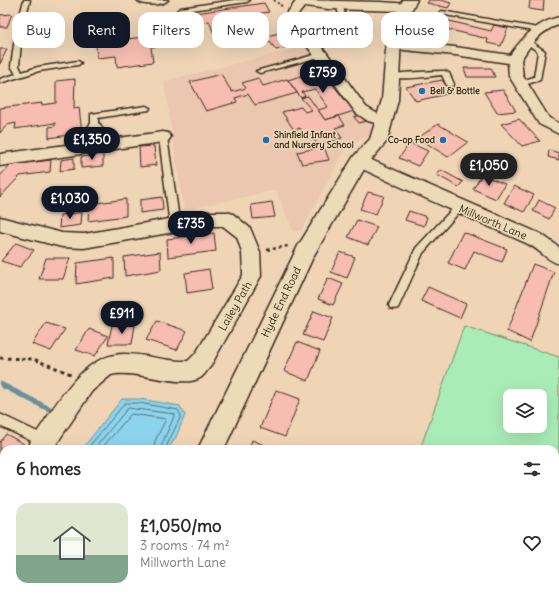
<!DOCTYPE html>
<html lang="en">
<head>
<meta charset="utf-8">
<style>
	body { margin:0; font-family:Delius,sans-serif; background:#f2f2f3; color:#2b2b33; height:100vh; display:flex; flex-direction:column; font-size:15px; white-space:nowrap }
	* { box-sizing:border-box; margin:0 }
	p { font-size:13px; color:#7c7c81 }
	.icon { flex:none; width:22px; height:22px; fill:none; stroke:currentColor; stroke-width:2; stroke-linecap:round; stroke-linejoin:round }
	.map { position:relative; flex:1; overflow:hidden }
	.side { position:absolute; left:0px; top:445px; width:559px; height:156px; display:flex; flex-direction:column; background:#fff; border-radius:12px 12px 0 0; box-shadow:0 4px 16px #0002 }
	.side>* { flex:none }
	.guide { position:absolute; left:12px; top:12px; width:535px; height:36px; display:flex; gap:8px }
	.tools { position:absolute; left:503px; top:389px; display:grid; gap:8px }
	.tools a { display:grid; place-items:center; width:44px; height:44px; border-radius:8px; background:#fff; box-shadow:0 4px 16px #0002; font-size:20px }
	.price { position:absolute; translate:-50% -34px; padding:0 9px; border-radius:14px; background:#111827; color:#fff; font-size:13px; line-height:26px; filter:drop-shadow(0 1px 2px #0008) }
	.price::after { content:''; position:absolute; left:50%; top:24px; width:12px; height:9px; margin-left:-6px; background:inherit; clip-path:polygon(0 0,100% 0,50% 100%) }
	.price.selected { background:#222; color:#fff }
	ul { padding:0; list-style:none }
	li { display:flex; align-items:center; gap:12px; height:100px; padding:0 16px }
	li span { display:grid; place-items:center; flex:none; width:112px; height:80px; border-radius:12px; color:#555 }
	li>.icon { margin-inline-start:auto }
	span .icon { width:48px; height:48px; fill:#fffc; stroke-width:1 }
	li b { font-size:17px }
	h2 { display:flex; justify-content:space-between; align-items:center; height:48px; padding:0 16px; font-size:17px }
	.pill { padding:0 14px; border-radius:12px; background:#fff; box-shadow:0 4px 16px #0002; font-size:14px; line-height:36px }
	.pill.selected { background:#111827; color:#fff }
	.map>svg:first-child { display:block }
	.built { fill:#eac7ae }
	.green { fill:#a9ecb6; stroke:#728b6a; fill-rule:evenodd }
	.water { fill:#8cd4ee; stroke:#6c909b }
	.lines { fill:none; stroke-linecap:round; stroke-linejoin:round }
	.shore { stroke:#5b6e71; stroke-width:1 }
	.stream { fill:#6c909b; fill-rule:evenodd }
	.building { fill:#f7bdb0; stroke:#3b2a1e }
	.lane-casing { stroke:#3b2a1e; stroke-width:3 }
	.street-casing { stroke:#3b2a1e; stroke-width:3 }
	.secondary-casing { stroke:#3b2a1e; stroke-width:3 }
	.path-far2 { stroke:#3b2a1e; stroke-width:2; stroke-dasharray:2 2; stroke-linecap:butt }
	.path-far1 { stroke:#3b2a1e; stroke-width:2.5; stroke-dasharray:3 3; stroke-linecap:butt }
	.path { stroke:#3b2a1e; stroke-width:3; stroke-dasharray:3.5 3.5; stroke-linecap:butt }
	.lane { fill:#eddbb8; fill-rule:evenodd }
	.street { fill:#eddbb8; fill-rule:evenodd }
	.secondary { fill:#eddbb8; fill-rule:evenodd }
	.poi-dot { fill:#1f6fb2; stroke:#eddbb8; stroke-width:1.5 }
	.labels { text-anchor:middle; stroke-width:3; stroke-linejoin:round; paint-order:stroke }
	.far-poi-label { font-size:9px; font-weight:bold; fill:#3b2a1e; stroke:#eddbb8; text-anchor:start }
	.street-label { font-size:11px; fill:#3b2a1e; stroke:#eddbb8 }
</style>
</head>
<body>
<div class="map">
<svg width="559" height="601" viewBox="0 0 559 601">
	<rect width="100%" height="100%" fill="#efd5b6"/>
	<filter id="ink" filterUnits="userSpaceOnUse"><feTurbulence type="fractalNoise" baseFrequency=".025" numOctaves="2"/><feDisplacementMap in="SourceGraphic" scale="8" xChannelSelector="R" yChannelSelector="G"/><feConvolveMatrix kernelMatrix="1 2 1 2 8 2 1 2 1" color-interpolation-filters="sRGB"/></filter>
	<g filter="url(#ink)">
		<polygon class="built" points="308,46 371,127 370,135 347,145 301,231 293,231 276,190 184,210 164,81"/>
		<g class="green">
			<path d="M464 326 559 357V601H365L366 597H555V449H420ZM510 396H540V426H510Z"/>
			<polygon points="0,542 4,542 4,597 82,597 79,601 0,601"/>
		</g>
		<polygon class="water" points="122,399 140,399 180,406 185,415 176,437 168,449 82,449"/>
		<g class="lines">
			<g class="shore">
				<polyline points="87,449 125,403 139,403 178,410 181,416 165,449"/>
				<polyline points="94,449 128,408 175,414 160,449"/>
				<polyline points="101,449 131,414 166,419 155,441 154,449"/>
			</g>
			<polygon class="stream" points="0,381 57,410 58,412 57,414 55,415 53,414 0,387"/>
		</g>
		<g class="building">
			<polygon points="429,0 441,0 451,3 448,8 427,3"/>
			<polygon points="530,0 544,0 543,11 529,9"/>
			<polygon points="264,3 269,12 231,18 238,36 216,39 209,21 192,24 189,14"/>
			<polygon points="12,14 7,27 0,27 0,15"/>
			<polygon points="437,18 491,31 494,25 508,28 501,46 487,43 488,39 433,26"/>
			<polygon points="161,32 163,46 151,47 153,62 117,67 116,56 97,58 96,45 108,43 108,41 144,37 144,34"/>
			<polygon points="279,33 290,46 276,50 270,42 260,45 255,39"/>
			<polygon points="0,49 7,49 0,64"/>
			<polygon points="464,68 491,68 495,77 467,77"/>
			<polygon points="321,70 354,111 325,120 318,110 328,107 315,89 302,92 305,96 301,98 288,80"/>
			<polygon points="221,74 232,92 246,88 242,83 258,78 263,86 287,79 297,93 255,105 248,94 235,98 237,102 206,111 190,82"/>
			<polygon points="75,79 74,108 79,107 82,133 49,138 49,127 55,126 55,123 15,129 16,123 7,125 0,133 0,108 42,103 41,105 56,103 56,81"/>
			<polygon points="442,80 452,93 416,101 406,87"/>
			<polygon points="503,90 516,111 497,113 484,92"/>
			<polygon points="308,96 325,120 339,116 345,125 335,128 342,138 318,145 311,135 306,137 300,128 294,130 282,112 301,107 305,112 312,110 301,98"/>
			<polygon points="361,115 366,121 359,123 354,117"/>
			<polygon points="519,119 540,141 522,146 501,124"/>
			<polygon points="438,124 468,142 448,157 418,138"/>
			<polygon points="410,143 428,151 418,166 399,158"/>
			<polygon points="154,146 156,165 140,167 139,147"/>
			<polygon points="324,147 329,160 302,164 297,152"/>
			<polygon points="549,150 559,153 559,160 548,157"/>
			<polygon points="103,154 103,166 81,168 81,157"/>
			<polygon points="74,158 74,169 60,171 61,160"/>
			<polygon points="51,160 50,172 20,176 0,197 0,176 10,165"/>
			<polygon points="441,170 463,182 458,187 437,175"/>
			<polygon points="482,175 505,184 496,199 473,189"/>
			<polygon points="514,186 534,195 524,212 504,203"/>
			<polygon points="368,192 384,196 376,214 360,209"/>
			<polygon points="162,197 163,210 140,213 140,200"/>
			<polygon points="126,199 126,216 88,221 89,204"/>
			<polygon points="539,200 555,208 549,219 533,211"/>
			<polygon points="272,202 275,217 253,219 251,205"/>
			<polygon points="409,211 427,217 424,226 405,220"/>
			<polygon points="82,212 81,225 59,228 60,215"/>
			<polygon points="357,220 377,227 368,245 348,237"/>
			<polygon points="463,232 507,249 502,262 474,251 465,270 448,263"/>
			<polygon points="214,233 216,251 168,257 167,239"/>
			<polygon points="16,243 34,250 20,267 1,261"/>
			<polygon points="160,252 161,270 125,276 124,257"/>
			<polygon points="340,252 355,257 347,278 331,272"/>
			<polygon points="46,258 70,258 63,279 39,279"/>
			<polygon points="114,258 114,278 76,284 77,263"/>
			<polygon points="533,264 554,272 530,342 507,331"/>
			<polygon points="209,269 212,289 187,293 185,273"/>
			<polygon points="328,278 343,284 333,305 318,299"/>
			<polygon points="428,287 466,304 460,318 421,301"/>
			<polygon points="314,311 333,318 323,342 303,335"/>
			<polygon points="157,321 187,331 177,350 146,340"/>
			<polygon points="46,323 65,329 51,351 32,344"/>
			<polygon points="112,325 135,325 132,344 108,344"/>
			<polygon points="89,329 108,336 95,356 76,350"/>
			<polygon points="297,342 320,351 308,381 284,371"/>
			<polygon points="276,390 300,399 285,437 260,428"/>
			<polygon points="6,434 24,444 20,449 4,449 4,471 2,474 0,473 0,442"/>
			<polygon points="252,440 269,447 268,449 249,449"/>
			<polygon points="327,597 362,597 360,601 333,601"/>
		</g>
		<g class="lines">
			<defs>
				<g id="lane">
					<polygon points="24,0 30,0 22,30 19,66 22,72 38,67 78,61 81,63 78,65 39,71 0,83 0,79 16,74 11,66 16,30"/>
					<polygon points="234,0 250,0 247,2 185,11 168,23 169,32 164,31 163,21 181,8"/>
					<polygon points="340,4 343,6 345,16 342,18 339,16 337,6"/>
					<polygon points="442,11 538,28 541,30 538,32 440,14 439,13"/>
					<polygon points="527,39 545,51 540,80 521,86 518,86 518,82 534,77 538,52 525,42 525,40"/>
					<polygon points="321,53 323,54 323,56 260,73 256,71"/>
					<path d="M445 71 449 73 454 84 453 86H447L442 75C430 76 397 82 388 75 391 73 437 71 445 71Z"/>
					<polygon points="146,106 150,108 149,110 98,118 98,130 95,131 91,128 91,114"/>
					<polygon points="163,134 167,137 180,226 175,230 170,226 159,137"/>
					<polygon points="459,204 462,205 463,207 462,209 423,253 398,308 394,309 390,308 389,305 416,248 456,205"/>
					<polygon points="0,414 48,437 50,441 48,445 44,447 0,426"/>
				</g>
				<g id="street">
					<path d="M137 0H168C163 6 142 6 137 0Z"/>
					<polygon points="297,0 380,2 410,4 412,7 410,10 406,11 328,9 305,6 296,17 298,22 309,32 326,52 366,107 378,114 390,118 392,121 390,124 385,126 368,121 356,113 316,58 301,38 289,27 284,17"/>
					<path d="M559 17V25C541 30 530 45 521 60L523 76 549 118 559 123V134L539 124 509 76 508 63 455 55 394 49 388 45 394 41 455 47 510 55C524 36 536 23 559 17Z"/>
					<polygon points="95,123 100,124 102,128 103,140 163,132 168,133 171,137 168,141 163,142 0,166 0,154 88,142 88,128 90,124"/>
					<path d="M360 155 541 234 559 247V264C546 260 538 248 526 243 469 218 411 192 354 165L352 161 354 157Z"/>
					<path d="M208 212H227L233 214 250 228 260 252 261 276 210 367C207 370 204 376 200 378 183 389 135 369 111 375L92 391 53 449H28L31 441C54 410 80 354 124 354 146 354 167 362 188 361L196 353 243 275 242 252 237 237 223 226H208L84 248 62 247 0 231V217L62 233 84 234Z"/>
					<polygon points="4,480 4,507 0,509 0,482"/>
				</g>
				<g id="secondary">
					<polygon points="403,0 417,0 406,20 401,37 398,100 387,141 366,166 314,255 224,449 198,449 298,246 354,156 370,139 382,100 387,37 392,20"/>
					<polygon points="100,597 131,597 129,601 99,601"/>
				</g>
			</defs>
			<use href="#lane" class="lane-casing"/>
			<use href="#street" class="street-casing"/>
			<use href="#secondary" class="secondary-casing"/>
			<polyline class="path-far2" points="274,0 283,7"/>
			<polyline class="path-far1" points="267,250 288,246"/>
			<polyline class="path" points="0,358 33,359 71,374"/>
			<use href="#lane" class="lane"/>
			<use href="#street" class="street"/>
			<use href="#secondary" class="secondary"/>
		</g>
	</g>
	<g class="poi-dot">
		<circle cx="422" cy="91" r="4"/>
		<circle cx="266" cy="140" r="4"/>
		<circle cx="443" cy="140" r="4"/>
	</g>
	<g class="labels">
		<g class="far-poi-label">
			<text x="430" y="94">Bell &amp; Bottle</text>
			<text x="274" y="138">Shinfield Infant<tspan x="274" dy="10">and Nursery School</tspan></text>
			<text x="435" y="143" text-anchor="end">Co-op Food</text>
		</g>
		<g class="street-label">
			<text transform="translate(493 222) rotate(23)" y="4">Millworth Lane</text>
			<text transform="translate(281 302) rotate(-64)" y="4">Hyde End Road</text>
			<text transform="translate(235 306) rotate(-60)" y="4">Lailey Path</text>
		</g>
	</g>
</svg>
<div class="tools">
<a><svg class="icon" aria-label="layers" viewBox="0 0 24 24"><path d="M12 4l9 5-9 5-9-5zM3 14l9 5 9-5"/></svg></a>
</div>
<b class="price" style="left:323px;top:94px">£759</b>
<b class="price" style="left:92px;top:161px">£1,350</b>
<b class="price selected" style="left:489px;top:187px">£1,050</b>
<b class="price" style="left:70px;top:220px">£1,030</b>
<b class="price" style="left:191px;top:245px">£735</b>
<b class="price" style="left:122px;top:335px">£911</b>
<div class="guide">
<a class="pill">Buy</a>
<a class="pill selected">Rent</a>
<a class="pill">Filters</a>
<a class="pill">New</a>
<a class="pill">Apartment</a>
<a class="pill">House</a>
</div>
<section class="side">
<h2>6 homes<svg class="icon" aria-label="filters" viewBox="0 0 24 24"><path d="M4 7h16M4 17h16"/><circle cx="9" cy="7" r="2"/><circle cx="15" cy="17" r="2"/></svg></h2>
<ul>
<li><span style="background:linear-gradient(#dfe7d0 65%,#7fa58c 0)"><svg class="icon" aria-label="home" viewBox="0 0 24 24"><path d="M3 11l9-7 9 7M6 9v11h12V9"/></svg></span><div><b>£1,050/mo</b><p>3 rooms · 74 m²</p><p>Millworth Lane</p></div><svg class="icon" aria-label="heart" viewBox="0 0 24 24"><path d="M12 20l-8-8c-3-5 5-10 8-4 3-6 11-1 8 4z"/></svg></li>
</ul>
</section>
</div>
</body>
</html>
